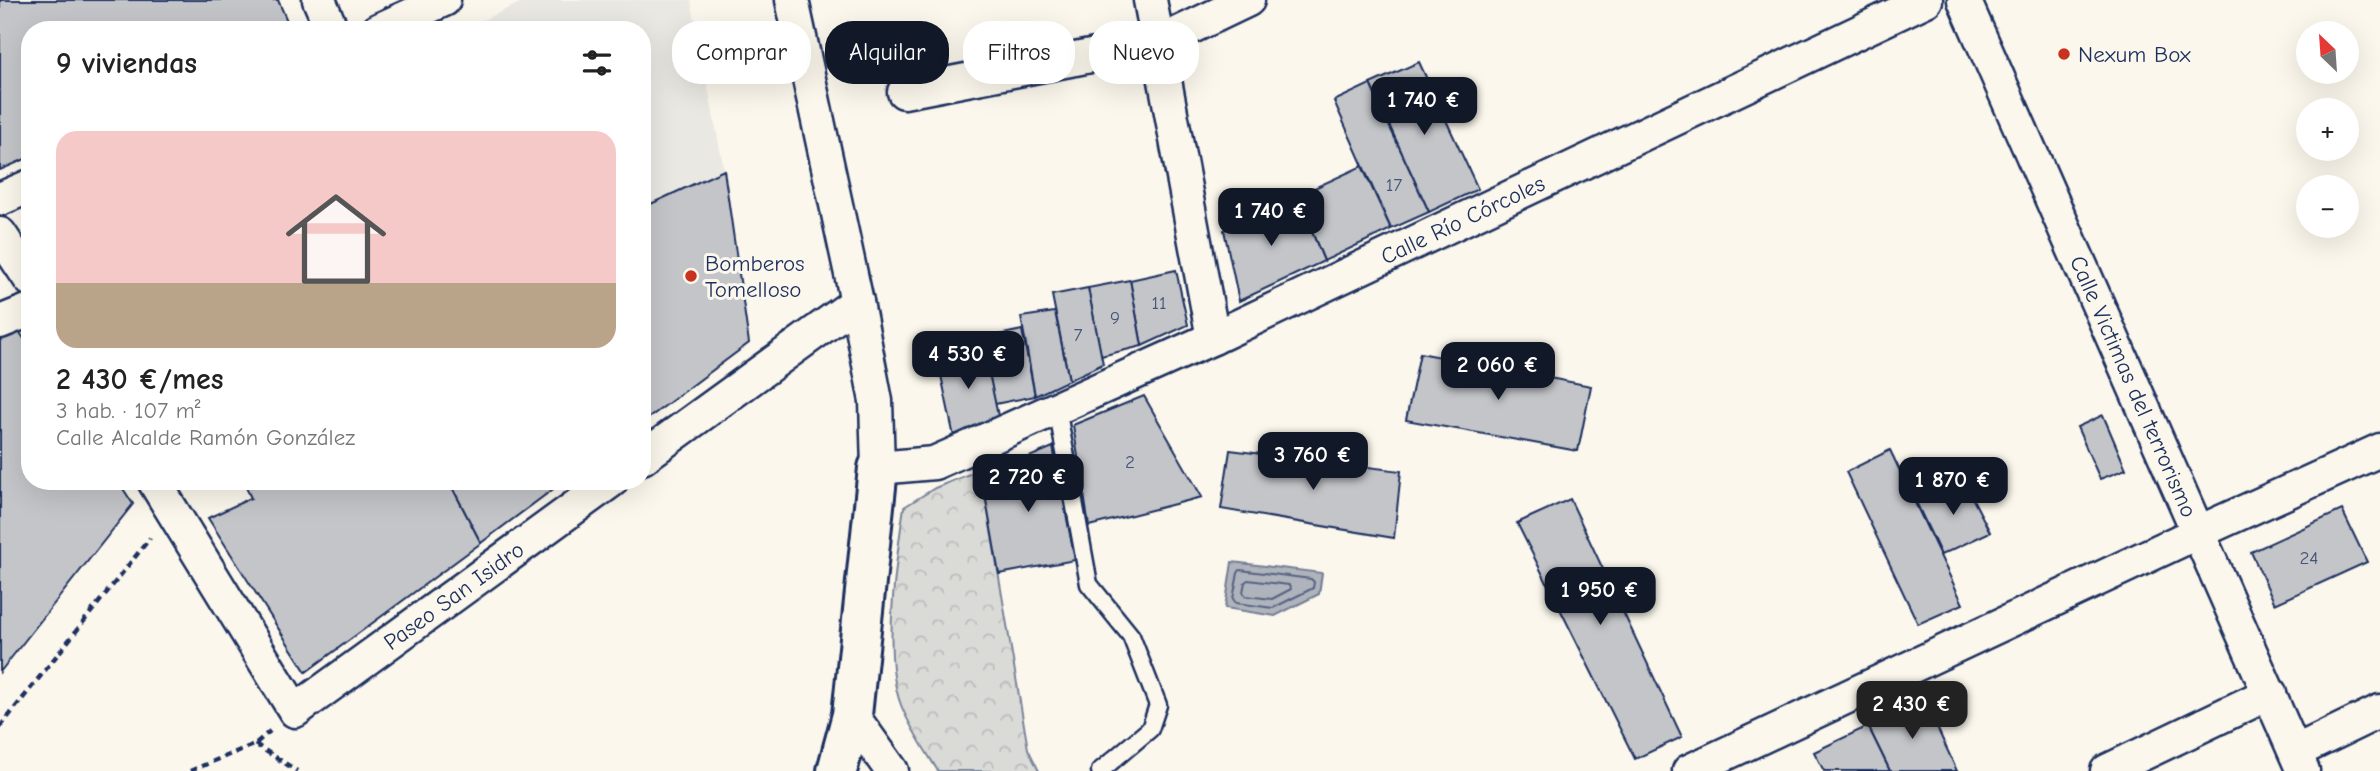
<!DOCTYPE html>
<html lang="es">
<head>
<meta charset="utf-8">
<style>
	body { margin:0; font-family:"Comic Neue",sans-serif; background:#f6f6f6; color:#222; height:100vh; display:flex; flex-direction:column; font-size:26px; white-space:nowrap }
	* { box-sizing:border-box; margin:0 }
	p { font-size:23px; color:#767676 }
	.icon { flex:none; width:38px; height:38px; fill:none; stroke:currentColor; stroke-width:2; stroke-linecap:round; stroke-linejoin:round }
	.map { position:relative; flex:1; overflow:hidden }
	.sheet { position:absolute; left:21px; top:21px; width:630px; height:469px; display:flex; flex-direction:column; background:#fff; border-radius:28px; box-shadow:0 7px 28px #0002 }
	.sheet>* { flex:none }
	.guide { position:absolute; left:672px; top:21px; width:665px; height:63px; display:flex; gap:14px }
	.needle { width:46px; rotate:335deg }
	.fabs { position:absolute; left:2296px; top:21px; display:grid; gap:14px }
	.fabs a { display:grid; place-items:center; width:63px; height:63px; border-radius:50%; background:#fff; box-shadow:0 7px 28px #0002; font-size:35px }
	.price { position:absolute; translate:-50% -60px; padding:0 16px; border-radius:14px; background:#111827; color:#fff; font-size:23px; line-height:46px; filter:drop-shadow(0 2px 4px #0008) }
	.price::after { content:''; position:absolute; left:50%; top:42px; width:21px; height:16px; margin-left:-10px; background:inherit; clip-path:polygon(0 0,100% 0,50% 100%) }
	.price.selected { background:#222; color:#fff }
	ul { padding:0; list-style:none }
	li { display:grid; align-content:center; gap:14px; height:371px; padding:0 35px }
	li span { display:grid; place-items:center; height:217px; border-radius:21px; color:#555 }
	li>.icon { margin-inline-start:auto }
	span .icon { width:126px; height:126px; fill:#fffc; stroke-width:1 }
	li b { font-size:30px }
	h2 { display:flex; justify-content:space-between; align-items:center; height:84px; padding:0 35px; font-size:30px }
	.chip { padding:0 24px; border-radius:28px; background:#fff; box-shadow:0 7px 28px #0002; font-size:24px; line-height:63px }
	.chip.selected { background:#111827; color:#fff }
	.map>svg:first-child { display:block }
	.built { fill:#eae8e2 }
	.park { fill:url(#park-crowns); stroke:#7a849a; stroke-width:2 }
	.water { fill:#afb3bb; stroke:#747e96; stroke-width:2 }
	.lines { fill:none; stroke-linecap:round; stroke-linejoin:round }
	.shore { stroke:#566483; stroke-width:2 }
	.building { fill:#c3c5c9; stroke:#1b2f5e; stroke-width:2 }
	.lane-casing { stroke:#1b2f5e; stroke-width:21 }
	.street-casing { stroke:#1b2f5e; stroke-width:37 }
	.secondary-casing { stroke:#1b2f5e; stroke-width:44 }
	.path { stroke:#1b2f5e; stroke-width:4.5; stroke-dasharray:7 5; stroke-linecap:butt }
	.lane { stroke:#fbf7ec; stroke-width:16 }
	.street { stroke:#fbf7ec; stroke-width:32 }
	.secondary { stroke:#fbf7ec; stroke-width:38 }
	.poi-dot { fill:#c8321e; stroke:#fbf7ec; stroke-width:2.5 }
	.labels { text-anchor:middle; stroke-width:6; stroke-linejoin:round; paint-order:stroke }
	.number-label { font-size:19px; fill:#455479 }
	.poi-label { font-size:23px; fill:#1b2f5e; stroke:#fbf7ec; text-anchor:start }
	.street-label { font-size:23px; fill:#1b2f5e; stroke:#fbf7ec }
</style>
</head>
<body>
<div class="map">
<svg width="2380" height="771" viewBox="0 0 2380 771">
	<defs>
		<pattern id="park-crowns" width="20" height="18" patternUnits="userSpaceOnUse" patternTransform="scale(1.75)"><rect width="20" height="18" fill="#dadad7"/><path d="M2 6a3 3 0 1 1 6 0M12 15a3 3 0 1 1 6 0" fill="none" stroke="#babbbb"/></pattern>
	</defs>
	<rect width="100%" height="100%" fill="#fbf7ec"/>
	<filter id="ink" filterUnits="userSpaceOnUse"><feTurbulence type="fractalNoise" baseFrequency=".0143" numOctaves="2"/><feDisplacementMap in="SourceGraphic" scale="14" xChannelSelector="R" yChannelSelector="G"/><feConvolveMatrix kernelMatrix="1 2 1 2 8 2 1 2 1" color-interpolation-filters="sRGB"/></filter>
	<g filter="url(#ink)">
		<polygon class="built" points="526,0 691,0 724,170 642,208 642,30 462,30"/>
		<path class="park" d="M979 470 982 477 1028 749 1039 771H938C925 750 910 728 901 705 882 656 896 560 904 507L935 488Z"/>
		<polygon class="water" points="1232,562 1322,573 1319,594 1275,616 1225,608"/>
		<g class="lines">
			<g class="shore">
				<polygon points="1240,570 1311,579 1314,582 1313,588 1273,608 1236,603 1233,599 1238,573"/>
				<polygon points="1248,580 1289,585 1291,589 1272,599 1246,596 1243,592 1245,582"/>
			</g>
		</g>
		<g class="building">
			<polygon points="0,0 278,0 291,30 30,30 30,157 0,170"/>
			<polygon points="1419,62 1478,189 1429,212 1370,84"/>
			<polygon points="1370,84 1429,212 1391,229 1334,101"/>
			<polygon points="1362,166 1391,229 1324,261 1297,196"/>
			<polygon points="724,170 749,343 642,423 642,208"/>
			<polygon points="1297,196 1324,261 1239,301 1224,230"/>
			<polygon points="1176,270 1188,325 1142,346 1130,280"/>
			<polygon points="1130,280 1142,346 1101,356 1088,288"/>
			<polygon points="1088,288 1103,364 1069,380 1052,295"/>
			<polygon points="1055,312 1069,380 1035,396 1021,317"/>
			<polygon points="1022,330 1035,396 995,404 984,349 992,348 989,337"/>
			<polygon points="19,331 30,348 30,481 118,481 133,504 0,672 0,339"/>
			<polygon points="984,349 998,416 954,437 938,361"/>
			<polygon points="1420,353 1591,386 1578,451 1406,420"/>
			<polygon points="1144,396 1202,497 1089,526 1073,425"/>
			<polygon points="2103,415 2126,469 2100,479 2077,427"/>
			<polygon points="1053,447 1075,560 999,574 982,477"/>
			<polygon points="1230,450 1401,471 1394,538 1221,509"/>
			<polygon points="1890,450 1963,604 1918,624 1846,472"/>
			<polygon points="1963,480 1990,532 1941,555 1916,502"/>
			<polygon points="243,481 449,481 481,543 306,672 208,518 251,498"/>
			<polygon points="449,481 564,481 481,543"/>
			<polygon points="1570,499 1682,737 1635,759 1517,523"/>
			<polygon points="2342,510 2367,562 2275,604 2251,552"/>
			<polygon points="1924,699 1957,771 1890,771 1868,726"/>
			<polygon points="1868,726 1890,771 1824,771 1814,752"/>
		</g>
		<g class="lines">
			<defs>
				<polyline id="lane" points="1057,408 1089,584 1131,636 1158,705 1150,729 1100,771"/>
				<g id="street">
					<polyline points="319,0 332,30"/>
					<path id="s1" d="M792 0 857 302 876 401 878 468 934 463 950 456 1213 338 1926 0"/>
					<polyline points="1150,0 1213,338"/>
					<path id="s2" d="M1964 0 2303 771"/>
					<polyline points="378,30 444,0"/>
					<polyline points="904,92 1158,43 1248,0"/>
					<polyline points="0,199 30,186"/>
					<polyline points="0,234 30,279"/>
					<polyline points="0,322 30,310"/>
					<polyline points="642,458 857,302"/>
					<path id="s3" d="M154 481 295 711 611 481"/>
					<polyline points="852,715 892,771"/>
					<polyline points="2295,752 2380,711"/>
					<polyline points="1689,771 2199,532 2380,450"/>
					<polyline points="2107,771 2270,693"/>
				</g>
				<polyline id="secondary" points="837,771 852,715 878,468"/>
			</defs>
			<use href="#lane" class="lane-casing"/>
			<use href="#street" class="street-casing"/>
			<use href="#secondary" class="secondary-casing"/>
			<g class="path">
				<polyline points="0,727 150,538"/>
				<polyline points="255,744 297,771"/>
				<polyline points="190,771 255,744 270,731"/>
			</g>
			<use href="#lane" class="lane"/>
			<use href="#street" class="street"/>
			<use href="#secondary" class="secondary"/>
		</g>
	</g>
	<g class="poi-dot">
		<circle cx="2064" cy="54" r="7"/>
		<circle cx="691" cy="276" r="7"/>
	</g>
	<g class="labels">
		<g class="number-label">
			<text x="1394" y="191">17</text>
			<text x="1159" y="309">11</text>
			<text x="1115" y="324">9</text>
			<text x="1078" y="341">7</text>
			<text x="1130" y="468">2</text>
			<text x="2309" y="564">24</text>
		</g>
		<g class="poi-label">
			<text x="2078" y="62">Nexum Box</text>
			<text x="705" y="271">Bomberos<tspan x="705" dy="26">Tomelloso</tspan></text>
		</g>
		<g class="street-label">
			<text dy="8" stroke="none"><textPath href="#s1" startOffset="1115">Calle Río Córcoles</textPath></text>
			<text dy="8" stroke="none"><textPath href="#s2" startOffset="422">Calle Victimas del terrorismo</textPath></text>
			<text dy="8" stroke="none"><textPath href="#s3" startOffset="466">Paseo San Isidro</textPath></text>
		</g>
	</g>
</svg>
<div class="fabs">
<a><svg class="needle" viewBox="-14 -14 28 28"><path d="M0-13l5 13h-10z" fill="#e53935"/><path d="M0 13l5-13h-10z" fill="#767676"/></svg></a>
<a>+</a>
<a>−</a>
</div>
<b class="price" style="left:1424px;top:137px">1 740 €</b>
<b class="price" style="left:1271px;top:248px">1 740 €</b>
<b class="price" style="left:968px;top:391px">4 530 €</b>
<b class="price" style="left:1498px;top:402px">2 060 €</b>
<b class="price" style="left:1313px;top:492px">3 760 €</b>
<b class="price" style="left:1028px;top:514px">2 720 €</b>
<b class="price" style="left:1953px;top:517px">1 870 €</b>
<b class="price" style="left:1600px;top:627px">1 950 €</b>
<b class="price selected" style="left:1912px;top:741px">2 430 €</b>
<div class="guide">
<a class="chip">Comprar</a>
<a class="chip selected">Alquilar</a>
<a class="chip">Filtros</a>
<a class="chip">Nuevo</a>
</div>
<section class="sheet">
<h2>9 viviendas<svg class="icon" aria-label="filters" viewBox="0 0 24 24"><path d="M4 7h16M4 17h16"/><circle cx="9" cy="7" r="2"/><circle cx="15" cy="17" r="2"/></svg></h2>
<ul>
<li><span style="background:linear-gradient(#f6c9c9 70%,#b9a48a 0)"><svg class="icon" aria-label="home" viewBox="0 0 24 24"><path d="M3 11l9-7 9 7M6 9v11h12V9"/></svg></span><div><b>2 430 €/mes</b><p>3 hab. · 107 m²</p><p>Calle Alcalde Ramón González</p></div></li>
</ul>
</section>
</div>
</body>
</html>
